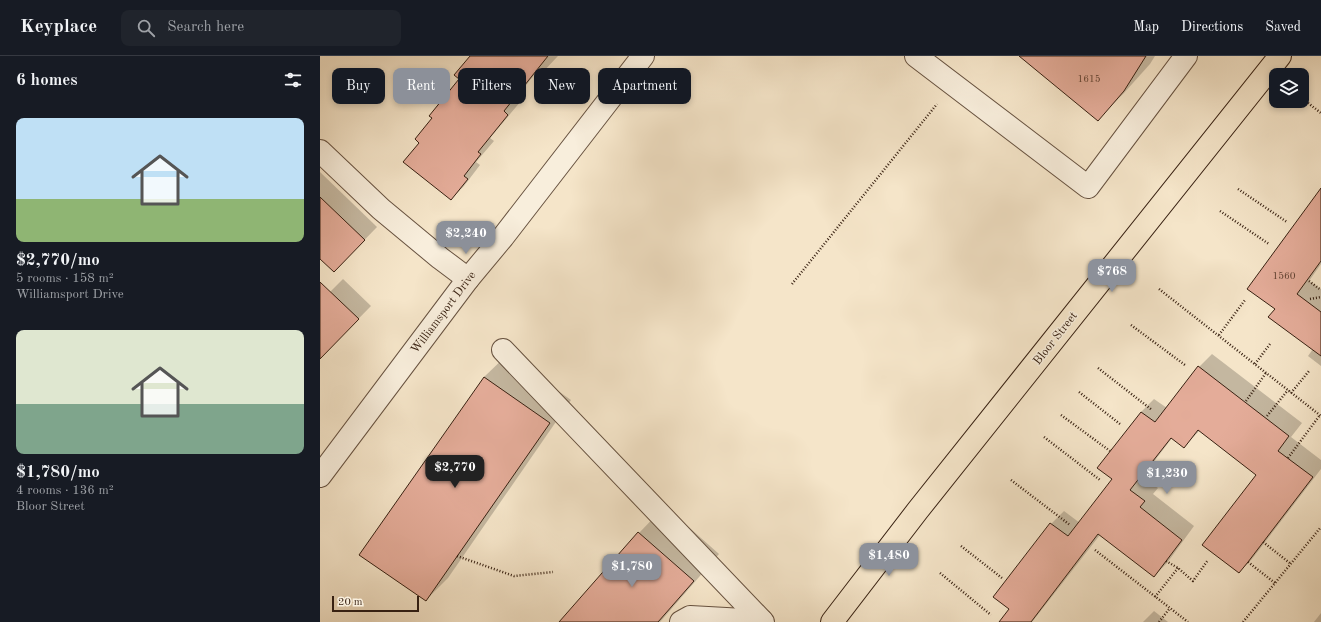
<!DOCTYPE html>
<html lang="en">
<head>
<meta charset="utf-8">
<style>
	body { margin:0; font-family:"Old Standard TT",serif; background:#20242c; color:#f1f3f6; height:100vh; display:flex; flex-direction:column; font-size:15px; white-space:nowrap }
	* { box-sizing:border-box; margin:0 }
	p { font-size:13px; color:#9ea1a6 }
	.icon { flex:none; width:22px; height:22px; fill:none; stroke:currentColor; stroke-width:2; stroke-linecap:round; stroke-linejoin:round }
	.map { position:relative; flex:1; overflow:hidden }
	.side { display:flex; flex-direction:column; background:#171b24; width:320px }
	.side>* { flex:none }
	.top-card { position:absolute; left:12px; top:12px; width:380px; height:36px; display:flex; gap:8px }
	.fabs { position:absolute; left:949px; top:12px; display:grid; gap:8px }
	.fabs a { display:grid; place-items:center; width:40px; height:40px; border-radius:8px; background:#171b24; box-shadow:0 2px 6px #0003; font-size:20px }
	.scale { position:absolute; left:12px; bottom:10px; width:87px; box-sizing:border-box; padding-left:4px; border:2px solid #382112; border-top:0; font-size:11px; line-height:14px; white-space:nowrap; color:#382112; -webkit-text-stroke:3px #f8eedc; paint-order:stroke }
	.price { position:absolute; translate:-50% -34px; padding:0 9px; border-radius:8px; background:#8c9099; color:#fff; font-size:13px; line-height:26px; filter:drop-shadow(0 1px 2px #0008) }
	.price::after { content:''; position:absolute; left:50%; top:24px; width:12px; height:9px; margin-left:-6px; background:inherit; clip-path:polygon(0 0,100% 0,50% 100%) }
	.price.current { background:#222; color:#fff }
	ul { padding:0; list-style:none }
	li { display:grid; align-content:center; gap:8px; height:212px; padding:0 16px }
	li span { display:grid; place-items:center; height:124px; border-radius:8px; color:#555 }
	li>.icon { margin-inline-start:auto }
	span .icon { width:72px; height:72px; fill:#fffc; stroke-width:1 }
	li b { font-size:17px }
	h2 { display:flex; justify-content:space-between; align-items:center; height:48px; padding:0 16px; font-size:17px }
	.pill { padding:0 14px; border-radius:8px; background:#171b24; box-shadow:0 2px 6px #0003; font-size:14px; line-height:36px }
	.pill.current { background:#8c9099; color:#fff }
	header { display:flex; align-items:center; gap:24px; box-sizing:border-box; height:56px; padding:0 20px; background:#171b24; border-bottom:1px solid #363941 }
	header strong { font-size:19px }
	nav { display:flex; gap:22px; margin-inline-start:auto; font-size:14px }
	.search { width:280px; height:36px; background:#20242c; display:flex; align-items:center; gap:10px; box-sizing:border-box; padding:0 14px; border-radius:8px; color:#9ea1a6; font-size:15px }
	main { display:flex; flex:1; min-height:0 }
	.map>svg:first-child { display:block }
	.shadow { fill:#0003 }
	.building { fill:#e4ac99; stroke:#382112 }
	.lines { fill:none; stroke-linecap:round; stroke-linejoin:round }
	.minor-casing { stroke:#675240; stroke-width:24 }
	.major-casing { stroke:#382112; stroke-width:24 }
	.path { stroke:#382112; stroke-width:2.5; stroke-dasharray:1 2; stroke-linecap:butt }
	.minor { stroke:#f8eedc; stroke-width:22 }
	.major { stroke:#f5e5c9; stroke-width:22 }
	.labels { text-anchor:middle; stroke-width:3; stroke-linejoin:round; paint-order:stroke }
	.number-label { font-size:10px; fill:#634434 }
	.street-label { font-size:12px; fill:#382112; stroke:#f8eedc }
</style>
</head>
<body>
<header>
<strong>Keyplace</strong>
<div class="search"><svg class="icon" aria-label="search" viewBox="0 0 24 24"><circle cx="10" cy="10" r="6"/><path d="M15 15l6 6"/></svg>Search here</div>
<nav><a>Map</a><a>Directions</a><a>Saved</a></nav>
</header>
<main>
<section class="side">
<h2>6 homes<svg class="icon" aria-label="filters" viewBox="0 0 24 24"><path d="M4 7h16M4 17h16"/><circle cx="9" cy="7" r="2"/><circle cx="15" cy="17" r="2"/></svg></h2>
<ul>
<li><span style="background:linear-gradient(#bfe0f5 65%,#8fb573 0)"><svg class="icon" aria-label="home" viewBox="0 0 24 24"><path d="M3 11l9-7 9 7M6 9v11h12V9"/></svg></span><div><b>$2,770/mo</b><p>5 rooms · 158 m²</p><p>Williamsport Drive</p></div></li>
<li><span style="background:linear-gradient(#dfe7d0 60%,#7fa58c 0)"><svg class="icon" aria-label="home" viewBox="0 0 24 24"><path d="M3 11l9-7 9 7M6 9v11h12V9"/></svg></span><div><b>$1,780/mo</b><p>4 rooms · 136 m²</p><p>Bloor Street</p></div></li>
</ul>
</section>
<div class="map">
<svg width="1001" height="566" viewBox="0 0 1001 566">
	<rect width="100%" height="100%" fill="#f5e5c9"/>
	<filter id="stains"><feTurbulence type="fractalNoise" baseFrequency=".005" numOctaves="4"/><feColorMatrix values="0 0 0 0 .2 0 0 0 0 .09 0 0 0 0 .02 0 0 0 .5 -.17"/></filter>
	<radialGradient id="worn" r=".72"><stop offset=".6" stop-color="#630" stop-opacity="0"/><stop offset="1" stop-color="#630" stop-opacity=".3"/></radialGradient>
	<g class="shadow">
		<polygon points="151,0 238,0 222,17 218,14 196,42 201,45 170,82 174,85 156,106 160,109 144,130 131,143 100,87 113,62 140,23"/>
		<polygon points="701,0 835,0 830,8 804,37 778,63"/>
		<polygon points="0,116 57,171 27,202 0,202"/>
		<polygon points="1001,135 1001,208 989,225 1001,233 1001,310 988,300 993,293 956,252"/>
		<polygon points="23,223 51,250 0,302 0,246"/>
		<polygon points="892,298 982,367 971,381 1001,404 1001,413 932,503 919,516 938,419 880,374 864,391 852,382 823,420 838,432 833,438 874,470 847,507 834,520 780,479 712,566 680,566 690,553 731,468 744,455 760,467 793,423 821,356 834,343 847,352 879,311"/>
		<polygon points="187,299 251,344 128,522 106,544 164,321"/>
		<polygon points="345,450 399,498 340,566 240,566 319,477"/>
		<polygon points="834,555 848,566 823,566"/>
		<polygon points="1001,557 1001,566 994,566"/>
	</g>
	<g class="building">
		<polygon points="150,0 228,0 184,55 188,59 158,96 161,98 144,120 148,123 131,144 83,106 99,87 95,83 112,62 109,60 139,23 134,19"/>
		<polygon points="699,0 826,0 804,35 778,65"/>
		<polygon points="1001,132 1001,205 977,238 1001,256 1001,300 948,261 955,253 927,233"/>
		<polygon points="0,141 45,184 14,216 0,203"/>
		<polygon points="0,226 39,263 0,303"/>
		<polygon points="878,310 969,380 958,395 993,421 928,506 919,517 882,489 936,419 878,374 864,392 851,382 810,434 825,445 820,451 862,484 834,521 778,478 711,566 679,566 689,553 673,541 730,467 748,480 792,423 777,412 821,356 835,366"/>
		<polygon points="164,321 230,367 106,545 39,499"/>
		<polygon points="318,476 374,525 338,566 239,566"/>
	</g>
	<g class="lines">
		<defs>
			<g id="minor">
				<polyline points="596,0 768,131 866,0"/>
				<polyline points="0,95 61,153 120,202 148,223"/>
				<polyline points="183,294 443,566"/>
				<polyline points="0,420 148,223 183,181 323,0"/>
				<polyline points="361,566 370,561 442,565"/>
			</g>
			<polyline id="major" points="512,566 598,454 960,0"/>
		</defs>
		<use href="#minor" class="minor-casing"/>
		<use href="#major" class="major-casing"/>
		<g class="path">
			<polyline points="988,47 1001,57"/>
			<polyline points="918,133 967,166"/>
			<polyline points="900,155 949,188"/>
			<polyline points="989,225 1001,234"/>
			<polyline points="472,228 617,48"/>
			<polyline points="839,233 1001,360"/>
			<polyline points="990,243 1001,241"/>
			<polyline points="811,269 865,309"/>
			<polyline points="899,279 925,244"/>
			<polyline points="935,308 950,288"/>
			<polyline points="778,312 832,354"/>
			<polyline points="759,336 800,368"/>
			<polyline points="971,337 989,315"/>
			<polyline points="926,345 946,317"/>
			<polyline points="741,359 790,395"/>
			<polyline points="947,360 968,334"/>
			<polyline points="724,381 780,424"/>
			<polyline points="968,402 1000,359"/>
			<polyline points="691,424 750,469"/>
			<polyline points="943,486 971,508"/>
			<polyline points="641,490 682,522"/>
			<polyline points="775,494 868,566"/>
			<polyline points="137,500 194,520 233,516"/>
			<polyline points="846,505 858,512 873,525 888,504"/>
			<polyline points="928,506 955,527"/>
			<polyline points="620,517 671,559"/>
			<polyline points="835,541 858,512"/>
			<polyline points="839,566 850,552"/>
			<polyline points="923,566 1001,471"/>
		</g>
		<use href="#minor" class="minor"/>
		<use href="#major" class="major"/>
	</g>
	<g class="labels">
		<g class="number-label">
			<text x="769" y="26">1615</text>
			<text x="964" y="223">1560</text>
		</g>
		<g class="street-label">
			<text transform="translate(123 256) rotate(-53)" y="4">Williamsport Drive</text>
			<text transform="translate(735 282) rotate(-52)" y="4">Bloor Street</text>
		</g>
	</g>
	<rect width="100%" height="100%" filter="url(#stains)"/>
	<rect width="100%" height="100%" fill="url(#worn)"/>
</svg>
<div class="fabs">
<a><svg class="icon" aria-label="layers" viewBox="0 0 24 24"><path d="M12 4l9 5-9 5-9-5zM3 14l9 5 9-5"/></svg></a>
</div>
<div class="scale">20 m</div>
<b class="price" style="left:146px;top:199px">$2,240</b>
<b class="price" style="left:792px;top:237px">$768</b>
<b class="price current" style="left:135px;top:433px">$2,770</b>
<b class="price" style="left:847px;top:439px">$1,230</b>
<b class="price" style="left:569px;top:521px">$1,480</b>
<b class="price" style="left:312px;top:532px">$1,780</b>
<div class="top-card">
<a class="pill">Buy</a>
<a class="pill current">Rent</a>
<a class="pill">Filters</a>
<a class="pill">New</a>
<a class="pill">Apartment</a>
</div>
</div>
</main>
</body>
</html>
